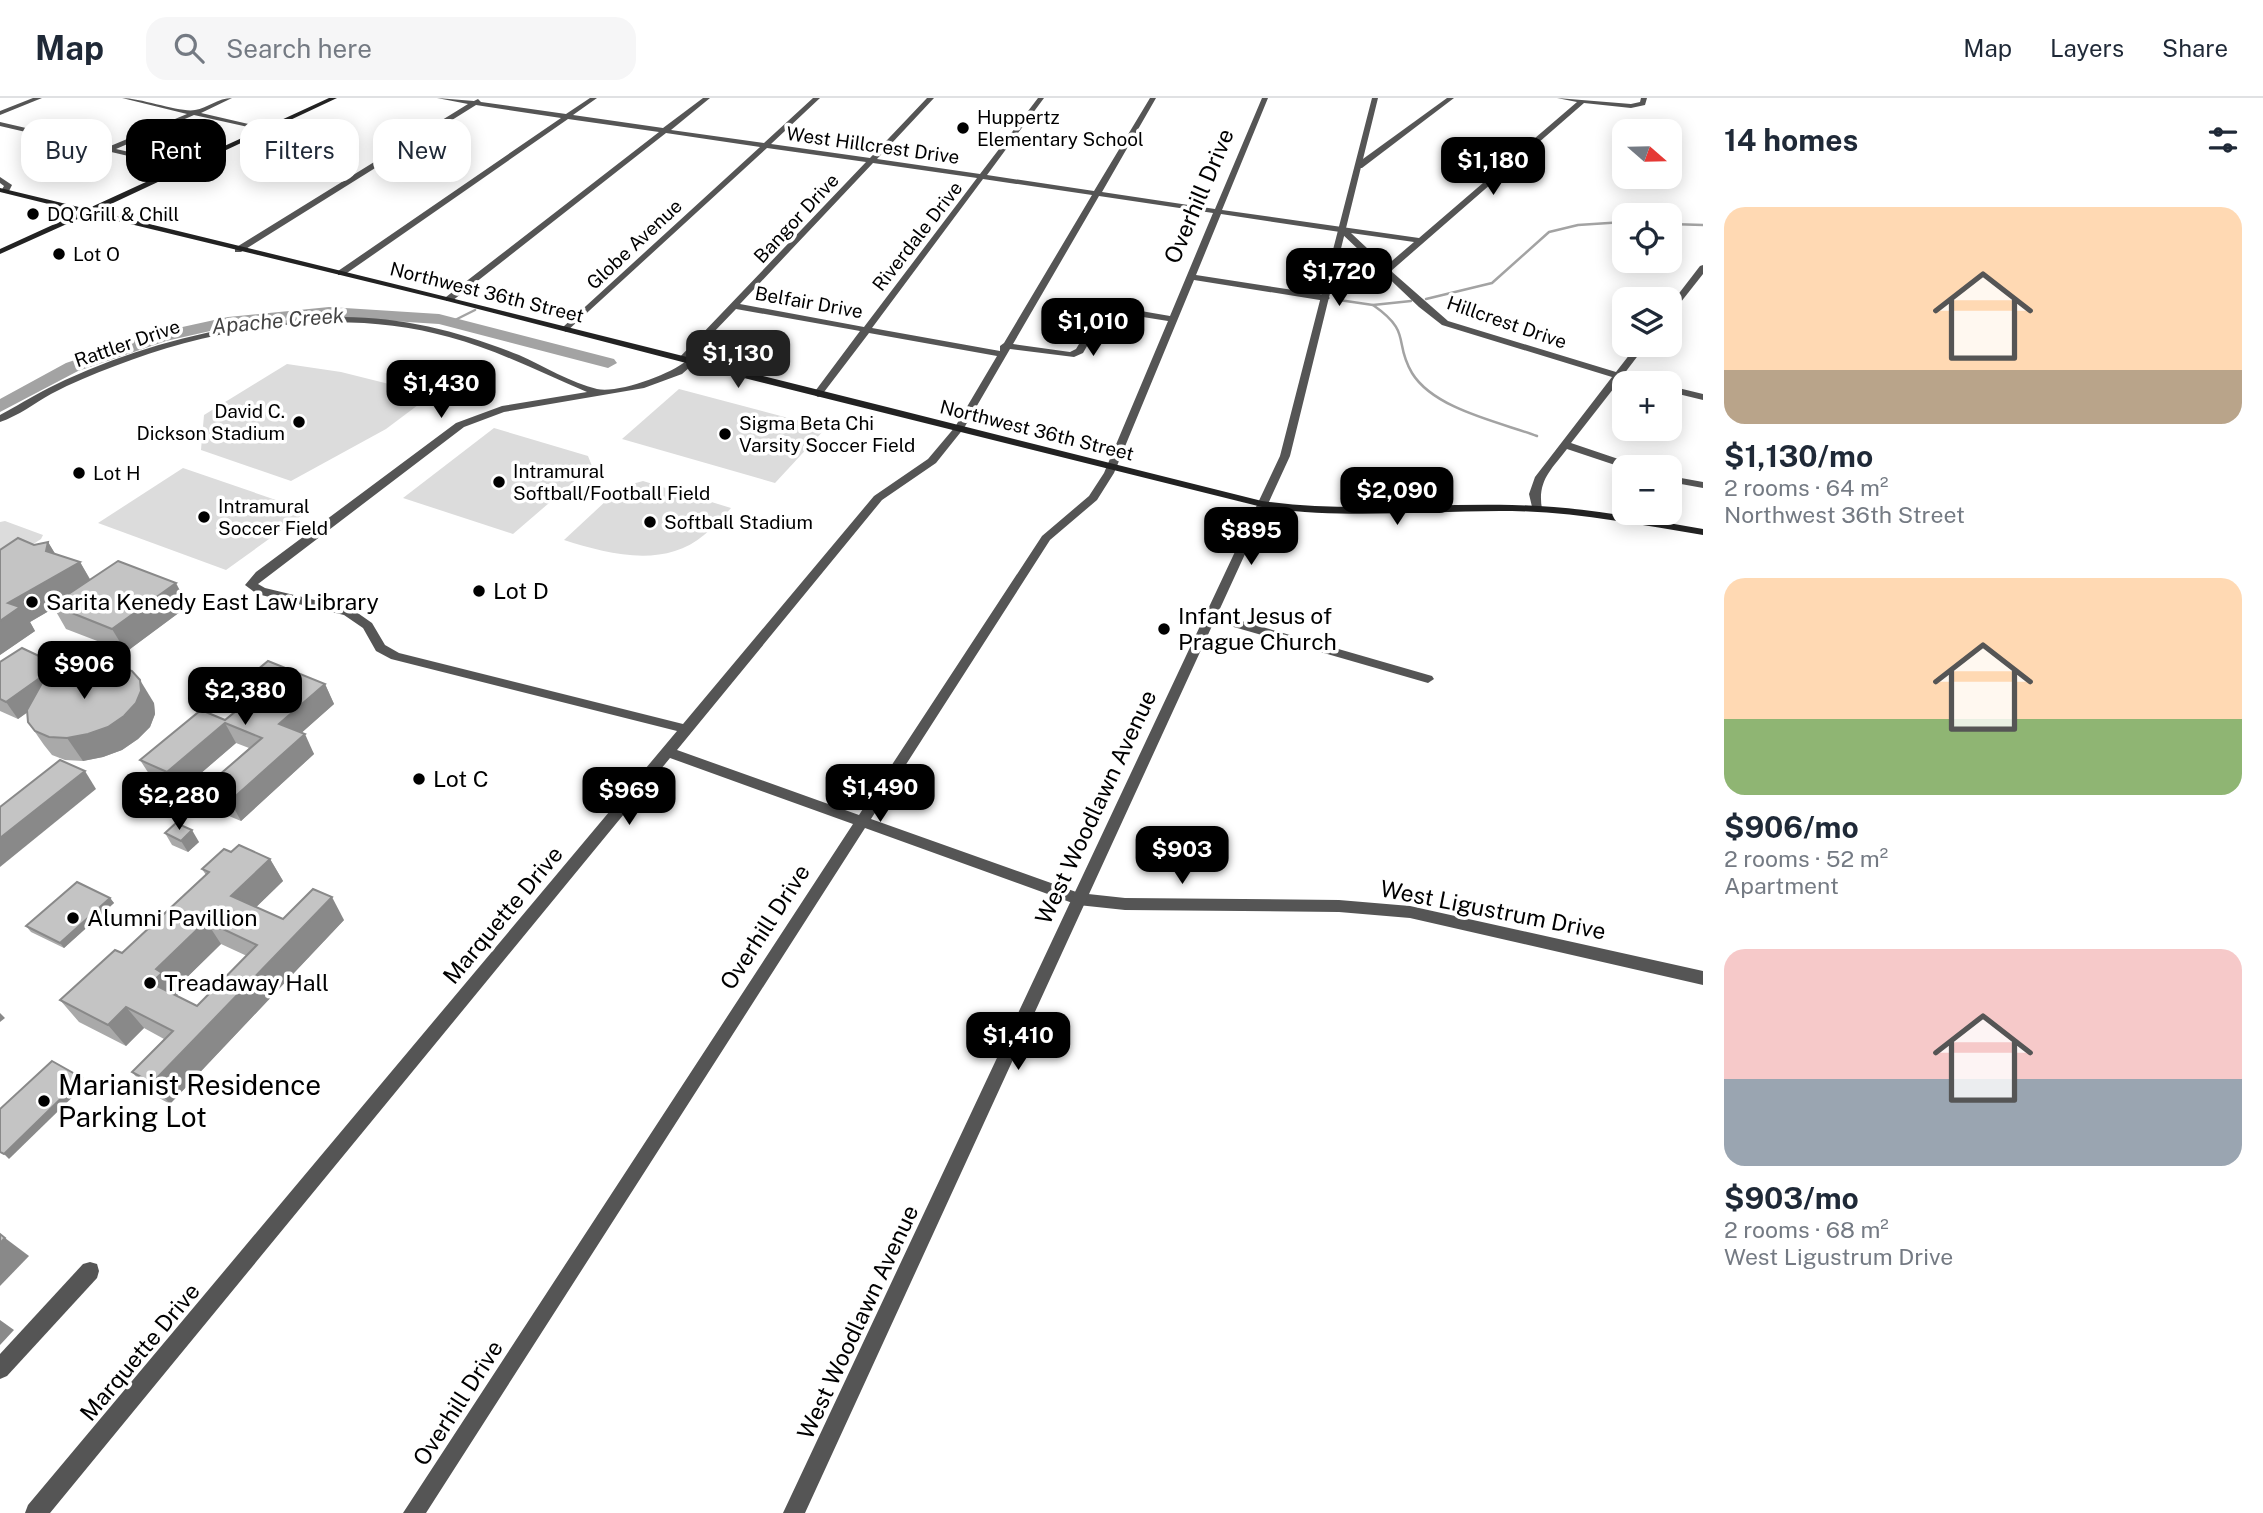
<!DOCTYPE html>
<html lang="en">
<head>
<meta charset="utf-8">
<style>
	body { margin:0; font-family:"Public Sans",sans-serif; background:#f6f6f7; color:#1f2937; height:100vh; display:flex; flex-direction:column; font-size:26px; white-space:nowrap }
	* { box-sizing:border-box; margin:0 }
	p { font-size:23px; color:#747a83 }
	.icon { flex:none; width:38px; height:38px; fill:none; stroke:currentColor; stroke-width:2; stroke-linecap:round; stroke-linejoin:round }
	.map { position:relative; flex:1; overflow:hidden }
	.details { display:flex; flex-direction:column; background:#fff; width:560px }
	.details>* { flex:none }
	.top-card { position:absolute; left:21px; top:21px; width:665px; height:63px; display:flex; gap:14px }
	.needle { width:46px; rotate:110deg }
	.tools { position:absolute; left:1612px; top:21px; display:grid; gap:14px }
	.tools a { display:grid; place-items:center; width:70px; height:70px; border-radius:14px; background:#fff; box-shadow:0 4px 18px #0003; font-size:35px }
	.price { position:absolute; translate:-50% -60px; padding:0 16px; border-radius:14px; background:#000; color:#fff; font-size:23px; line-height:46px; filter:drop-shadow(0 2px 4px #0008) }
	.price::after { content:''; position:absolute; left:50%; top:42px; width:21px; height:16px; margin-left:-10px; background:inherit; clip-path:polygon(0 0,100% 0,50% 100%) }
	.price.selected { background:#222; color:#fff }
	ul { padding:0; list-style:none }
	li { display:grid; align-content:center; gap:14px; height:371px; padding:0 21px }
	li span { display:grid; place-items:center; height:217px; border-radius:21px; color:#555 }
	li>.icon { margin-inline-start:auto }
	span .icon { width:126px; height:126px; fill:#fffc; stroke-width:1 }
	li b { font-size:30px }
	h2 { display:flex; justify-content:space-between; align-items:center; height:84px; padding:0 21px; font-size:30px }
	.tag { padding:0 24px; border-radius:21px; background:#fff; box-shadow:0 4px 18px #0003; font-size:24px; line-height:63px }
	.tag.selected { background:#000; color:#fff }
	header { display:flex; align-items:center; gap:42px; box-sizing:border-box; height:98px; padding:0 35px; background:#fff; border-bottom:2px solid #e0e1e3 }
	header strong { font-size:33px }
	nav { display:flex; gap:38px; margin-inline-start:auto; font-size:24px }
	.search { width:490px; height:63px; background:#f6f6f7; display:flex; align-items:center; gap:18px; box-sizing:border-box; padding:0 24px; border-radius:21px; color:#747a83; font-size:26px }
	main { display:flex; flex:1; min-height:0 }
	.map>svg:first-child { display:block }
	.green { fill:#dcdcdc }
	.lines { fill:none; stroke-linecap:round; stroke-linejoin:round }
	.stream { stroke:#a3a3a3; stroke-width:2.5 }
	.river { fill:#a3a3a3; fill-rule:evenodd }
	.minor { fill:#555; fill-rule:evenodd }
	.tertiary { fill:#555; fill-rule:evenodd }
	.secondary { fill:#222; fill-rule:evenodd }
	.wall { fill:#a9a9a9; fill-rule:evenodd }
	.shaded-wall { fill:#898989 }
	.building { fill:#c4c4c4; stroke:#898989; stroke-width:2; fill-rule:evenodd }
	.poi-dot { fill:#000; stroke:#fff; stroke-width:2.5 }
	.labels { text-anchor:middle; stroke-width:7; stroke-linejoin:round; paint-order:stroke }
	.far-poi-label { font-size:19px; fill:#000; stroke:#fff; text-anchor:start }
	.far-street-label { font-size:19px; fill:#000; stroke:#fff }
	.far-water-label { font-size:21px; font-style:italic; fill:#444; stroke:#fff }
	.street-label { font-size:23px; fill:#000; stroke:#fff }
	.poi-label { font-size:23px; fill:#000; stroke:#fff; text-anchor:start }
	.near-poi-label { font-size:28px; fill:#000; stroke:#fff; text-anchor:start }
</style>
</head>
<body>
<header>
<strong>Map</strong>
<div class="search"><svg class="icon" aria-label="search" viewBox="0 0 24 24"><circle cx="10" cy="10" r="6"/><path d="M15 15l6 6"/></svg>Search here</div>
<nav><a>Map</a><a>Layers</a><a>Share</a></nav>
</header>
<main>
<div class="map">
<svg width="1703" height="1415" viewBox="0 0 1703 1415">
	<rect width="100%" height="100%" fill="#fff"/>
	<g class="green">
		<polygon points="287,266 341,274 421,294 422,304 386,331 291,383 201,352 204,317"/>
		<polygon points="679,291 826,330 775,385 622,341"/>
		<polygon points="494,330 588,358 592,368 513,436 403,400"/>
		<polygon points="183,370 308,413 226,472 98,425"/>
		<path d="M643 383 731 410C723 419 714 429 704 437 664 471 608 456 564 442L621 389Z"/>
		<polygon points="5,423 43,437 41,441 0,468 0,424"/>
	</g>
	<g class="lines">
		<g class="stream">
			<polyline points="1670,126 1703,127"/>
			<polyline points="1426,201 1492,185 1549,134 1578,127 1624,124"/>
			<polyline points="1339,202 1373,207 1411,203"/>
			<path d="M1373 207C1413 235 1393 243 1412 275 1434 311 1499 324 1537 338"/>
			<polyline points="451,224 475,212"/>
		</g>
		<polygon class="river" points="329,209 439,216 614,261 617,265 608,270 439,226 329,219 228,229 166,243 78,273 0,314 0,301 66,265 155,235 228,219"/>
		<g class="minor">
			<polygon points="33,0 42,0 0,17 0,13"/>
			<path d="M122 0C141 0 181 15 195 12 208 10 218 0 232 0L201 15 270 31 266 33 194 17 116 51 187 67 188 69 184 71 0 28V24L108 49 187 16Z"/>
			<path d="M437 0 474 3 478 1 481 4 566 16 590 0H597L573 17 663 30 703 0H710L671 32 764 45 813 0H820L771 46 870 60 927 0H934L877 61 980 76 1038 0H1044L987 77 1094 93 1150 0H1156L1102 94 1215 111 1262 0H1268L1222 112 1419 140 1577 4 1557 0 1631 6 1640 4 1641 0H1647L1645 7 1631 10 1584 5 1391 173 1448 223 1616 274 1637 247H1646L1624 276 1648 285H1634L1621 281 1571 345 1636 367 1637 369 1624 370 1567 351C1551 372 1537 383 1542 411L1541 413H1533L1529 396 1535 379 1612 279 1442 227 1419 209 1340 134 1221 116 1196 177 1326 197 1330 200 1326 203 1194 182 1114 375 1097 402 1050 442 871 721 1079 795 1125 800 1339 802 1410 808 1703 873V887L1410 820 1339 814 1125 812 1078 807 865 730 426 1415H403L853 726 670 660 50 1415H25L28 1407 677 633 391 561 376 553 363 530 344 517 257 496 245 487 256 474 456 325 502 308 587 294C542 275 497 252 449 239 340 209 219 228 115 268 93 276 72 285 51 296 35 305 18 318 0 324V317C22 305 43 292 65 282 151 243 244 221 338 219 400 218 462 234 519 257 543 268 572 285 597 291 617 296 671 276 686 263L678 261 866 64 767 50 566 234 561 231 563 229 760 49 666 35 452 203H446V199L659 34 568 21 344 177H338V173L561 20 476 7 241 154H235V150L468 6ZM873 65 977 80 864 229 740 206ZM983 81 1092 97 1004 245 1000 248V253L872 230ZM1099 98 1213 115 1170 218 1118 209 1099 213 1076 251 1070 254 1013 246ZM1351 135 1414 144 1386 168ZM736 211 860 233 813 296 818 299 821 298 869 235 997 258 955 329 928 361 874 398 683 626 399 555 385 547 372 525 352 511 265 490 258 486 464 329 504 314 644 290 682 276 697 263 692 260 686 263ZM1118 215 1168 223 1104 375 1089 398 1042 438 859 717 677 652 882 402 936 365 964 330 1010 251 1074 259 1083 255 1105 217Z"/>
			<polygon points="1447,0 1454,0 1362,70 1356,70 1356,66"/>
			<polygon points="0,79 12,87 8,95 1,93 4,88 0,85"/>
			<polygon points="1703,167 1703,176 1673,214 1670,215 1670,207 1700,168"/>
			<polygon points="1670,288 1703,296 1703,302 1670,294"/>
			<polygon points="1670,378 1703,384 1703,390 1670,384"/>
			<polygon points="1210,514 1432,578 1434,581 1428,585 1206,521 1204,518"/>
			<polygon points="90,1164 97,1166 99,1173 97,1180 7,1278 0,1281 0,1256 83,1166"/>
		</g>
		<polygon class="tertiary" points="1372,0 1378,0 1290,358 805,1415 783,1415 1280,358"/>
		<path class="secondary" d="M329 0H337L96 113C485 207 873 306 1262 403 1346 415 1428 405 1512 407 1577 408 1640 420 1703 431V437C1640 427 1577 414 1512 413 1428 412 1346 422 1262 409L744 280 447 203 89 116 0 156V151L81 114 0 94V90L87 111Z"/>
	</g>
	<g class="wall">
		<polygon points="48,444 55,456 80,464 90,481 188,508 126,554 66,531 54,510 30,524 35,533 0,557 34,447"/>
		<polygon points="0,564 58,567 64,577 154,605 155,616 150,629 138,641 122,652 103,659 83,663 65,662 52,657 44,647 28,624 28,614 18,621 0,613"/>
		<polygon points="325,586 334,606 301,635 314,656 241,723 224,716 213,696 216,693 211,684 249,650 236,645 179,694 153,682 140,662 225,622 242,608 233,592"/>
		<polygon points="165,735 199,744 188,754 172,747"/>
		<path d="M231 754 270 761 283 783 256 809 283 821 344 822 170 1006 150 995 132 974 164 941 144 930 126 948 79 924 60 902 122 855 206 777 202 771ZM221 846 247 858 197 908 177 898 178 896 175 891Z"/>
		<polygon points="110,800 114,805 64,850 31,834 26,828"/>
	</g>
	<g class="shaded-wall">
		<polygon points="48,444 62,467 80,464 93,487 52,507 54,510 30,524 35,533 0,557 0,523 8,505 46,453"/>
		<polygon points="176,485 188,508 126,554 112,531"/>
		<polygon points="58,567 69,584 18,621 6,604"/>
		<polygon points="140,582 154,605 155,616 150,629 138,641 122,652 103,659 83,663 67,640"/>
		<polygon points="325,586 334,606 289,646 279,626"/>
		<polygon points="225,625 236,645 179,694 167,674"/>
		<polygon points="305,636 314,656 241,723 230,703"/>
		<polygon points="85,673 96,691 0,769 0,740"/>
		<polygon points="192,732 199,744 188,754 181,743"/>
		<polygon points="270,761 283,783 245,820 231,798"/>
		<polygon points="332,799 344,822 170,1006 152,985"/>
		<polygon points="110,800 114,805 64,850 60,845"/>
		<polygon points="206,823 221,846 175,891 178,896 168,907 151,885 156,871"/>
		<polygon points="126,909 144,930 126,948 108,927"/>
		<polygon points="0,915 5,920 0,924"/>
		<polygon points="82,980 87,985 9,1061 4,1056"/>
		<polygon points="5,1140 29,1158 0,1188 0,1145"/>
		<polygon points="0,1222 14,1232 0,1247"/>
	</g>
	<g class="building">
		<polygon points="18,440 34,447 48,444 46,453 80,464 8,505 20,509 0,523 0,452"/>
		<polygon points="118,463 176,485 112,531 52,507"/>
		<polygon points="22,550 58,567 6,604 0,601 0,564"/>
		<polygon points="268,563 325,586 279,626 305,636 230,703 213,696 221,688 211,684 262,640 225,625 167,674 140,662 201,612 225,622 253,599 233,592"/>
		<polygon points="102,567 119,568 132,573 140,582 141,593 136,605 124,618 108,629 88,636 67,640 49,639 35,633 28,624 27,612 42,585 82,570"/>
		<polygon points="60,662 85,673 0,740 0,709"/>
		<polygon points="176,725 192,732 181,743 165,735"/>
		<path d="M239 747 270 761 231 798 283 821 313 791 332 799 152 985 132 974 173 933 126 909 108 927 60 902 115 852 122 855 209 774 202 771 224 751 231 754ZM206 823 257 847 197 908 151 885 162 875 156 871Z"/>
		<polygon points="77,784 110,800 60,845 26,828"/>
		<polygon points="52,963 82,980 4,1056 0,1054 0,1011"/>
		<polygon points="0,1136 5,1140 0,1145"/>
	</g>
	<g class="poi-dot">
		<circle cx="963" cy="30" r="7"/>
		<circle cx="33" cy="116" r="7"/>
		<circle cx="59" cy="156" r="7"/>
		<circle cx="299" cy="324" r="7"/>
		<circle cx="725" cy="336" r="7"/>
		<circle cx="79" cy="375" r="7"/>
		<circle cx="499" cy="384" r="7"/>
		<circle cx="204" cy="419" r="7"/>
		<circle cx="650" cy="424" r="7"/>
		<circle cx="479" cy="493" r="7"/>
		<circle cx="32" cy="504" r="7"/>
		<circle cx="1164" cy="531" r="7"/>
		<circle cx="419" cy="681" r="7"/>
		<circle cx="73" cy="820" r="7"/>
		<circle cx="150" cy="885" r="7"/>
		<circle cx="44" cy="1003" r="7"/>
	</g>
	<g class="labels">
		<g class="far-poi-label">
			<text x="977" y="26">Huppertz<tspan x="977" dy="22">Elementary School</tspan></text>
			<text x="47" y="123">DQ Grill &amp; Chill</text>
			<text x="73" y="163">Lot O</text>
			<text x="285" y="320" text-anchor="end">David C.<tspan x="285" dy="22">Dickson Stadium</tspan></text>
			<text x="739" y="332">Sigma Beta Chi<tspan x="739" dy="22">Varsity Soccer Field</tspan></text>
			<text x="513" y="380">Intramural<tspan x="513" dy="22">Softball/Football Field</tspan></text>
			<text x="93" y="382">Lot H</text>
			<text x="218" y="415">Intramural<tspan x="218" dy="22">Soccer Field</tspan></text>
			<text x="664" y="431">Softball Stadium</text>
		</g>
		<g class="far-street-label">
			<text transform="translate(873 47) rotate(8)" y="7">West Hillcrest Drive</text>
			<text transform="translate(796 120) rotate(-47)" y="7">Bangor Drive</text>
			<text transform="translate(917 138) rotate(-52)" y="7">Riverdale Drive</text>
			<text transform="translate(634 146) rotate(-43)" y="7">Globe Avenue</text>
			<text transform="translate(487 194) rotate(14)" y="7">Northwest 36th Street</text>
			<text transform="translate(809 204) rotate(10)" y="7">Belfair Drive</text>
			<text transform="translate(1507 224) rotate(19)" y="7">Hillcrest Drive</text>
			<text transform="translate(127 245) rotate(-19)" y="7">Rattler Drive</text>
			<text transform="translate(1037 332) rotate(14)" y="7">Northwest 36th Street</text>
		</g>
		<g class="far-water-label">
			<text transform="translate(278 223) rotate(-5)" y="7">Apache Creek</text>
		</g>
		<g class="street-label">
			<text transform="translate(1199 98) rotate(-67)" y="8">Overhill Drive</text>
			<text transform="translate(1096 709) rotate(-65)" y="8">West Woodlawn Avenue</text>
			<text transform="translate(1493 812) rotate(11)" y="8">West Ligustrum Drive</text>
			<text transform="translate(503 817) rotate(-50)" y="8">Marquette Drive</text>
			<text transform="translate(765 829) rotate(-57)" y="8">Overhill Drive</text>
			<text transform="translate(858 1224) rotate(-65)" y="8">West Woodlawn Avenue</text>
			<text transform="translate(140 1254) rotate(-50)" y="8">Marquette Drive</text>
			<text transform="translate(458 1305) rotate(-57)" y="8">Overhill Drive</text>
		</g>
		<g class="poi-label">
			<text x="493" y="501">Lot D</text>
			<text x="46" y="512">Sarita Kenedy East Law Library</text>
			<text x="1178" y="526">Infant Jesus of<tspan x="1178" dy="26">Prague Church</tspan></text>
			<text x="433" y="689">Lot C</text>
			<text x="87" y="828">Alumni Pavillion</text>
			<text x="164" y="893">Treadaway Hall</text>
		</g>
		<g class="near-poi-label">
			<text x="58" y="997">Marianist Residence<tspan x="58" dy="32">Parking Lot</tspan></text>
		</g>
	</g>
</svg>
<div class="tools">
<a><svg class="needle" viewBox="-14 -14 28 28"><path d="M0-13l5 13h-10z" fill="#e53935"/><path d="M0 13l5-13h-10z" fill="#747a83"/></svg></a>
<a><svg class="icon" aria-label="locate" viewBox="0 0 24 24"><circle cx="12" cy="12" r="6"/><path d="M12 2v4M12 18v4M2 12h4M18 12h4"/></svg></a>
<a><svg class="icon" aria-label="layers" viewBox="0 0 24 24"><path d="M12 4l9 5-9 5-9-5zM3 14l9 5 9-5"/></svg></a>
<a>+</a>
<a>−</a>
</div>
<b class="price" style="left:1493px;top:99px">$1,180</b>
<b class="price" style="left:1339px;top:210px">$1,720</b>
<b class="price" style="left:1093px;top:260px">$1,010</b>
<b class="price selected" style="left:738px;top:292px">$1,130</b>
<b class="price" style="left:441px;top:322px">$1,430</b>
<b class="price" style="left:1397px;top:429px">$2,090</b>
<b class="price" style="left:1251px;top:469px">$895</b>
<b class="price" style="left:84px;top:603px">$906</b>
<b class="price" style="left:245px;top:629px">$2,380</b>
<b class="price" style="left:880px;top:726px">$1,490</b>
<b class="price" style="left:629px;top:729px">$969</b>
<b class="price" style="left:179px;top:734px">$2,280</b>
<b class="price" style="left:1182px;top:788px">$903</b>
<b class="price" style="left:1018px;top:974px">$1,410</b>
<div class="top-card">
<a class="tag">Buy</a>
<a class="tag selected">Rent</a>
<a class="tag">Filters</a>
<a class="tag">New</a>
</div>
</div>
<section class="details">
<h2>14 homes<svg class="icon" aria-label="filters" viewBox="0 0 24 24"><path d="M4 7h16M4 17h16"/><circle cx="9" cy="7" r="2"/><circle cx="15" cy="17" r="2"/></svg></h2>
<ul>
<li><span style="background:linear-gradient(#ffd9b3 75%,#b9a48a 0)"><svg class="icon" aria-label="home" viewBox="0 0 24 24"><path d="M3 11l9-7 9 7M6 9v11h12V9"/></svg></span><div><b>$1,130/mo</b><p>2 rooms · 64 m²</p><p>Northwest 36th Street</p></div></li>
<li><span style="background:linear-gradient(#ffd9b3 65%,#8fb573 0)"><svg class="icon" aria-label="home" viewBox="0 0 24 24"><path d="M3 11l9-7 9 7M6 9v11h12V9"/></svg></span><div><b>$906/mo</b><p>2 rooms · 52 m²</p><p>Apartment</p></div></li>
<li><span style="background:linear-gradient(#f6c9c9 60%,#9aa5b1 0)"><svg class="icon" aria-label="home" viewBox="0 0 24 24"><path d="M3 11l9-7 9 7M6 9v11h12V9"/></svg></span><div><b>$903/mo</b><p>2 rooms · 68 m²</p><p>West Ligustrum Drive</p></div></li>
</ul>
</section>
</main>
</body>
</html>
